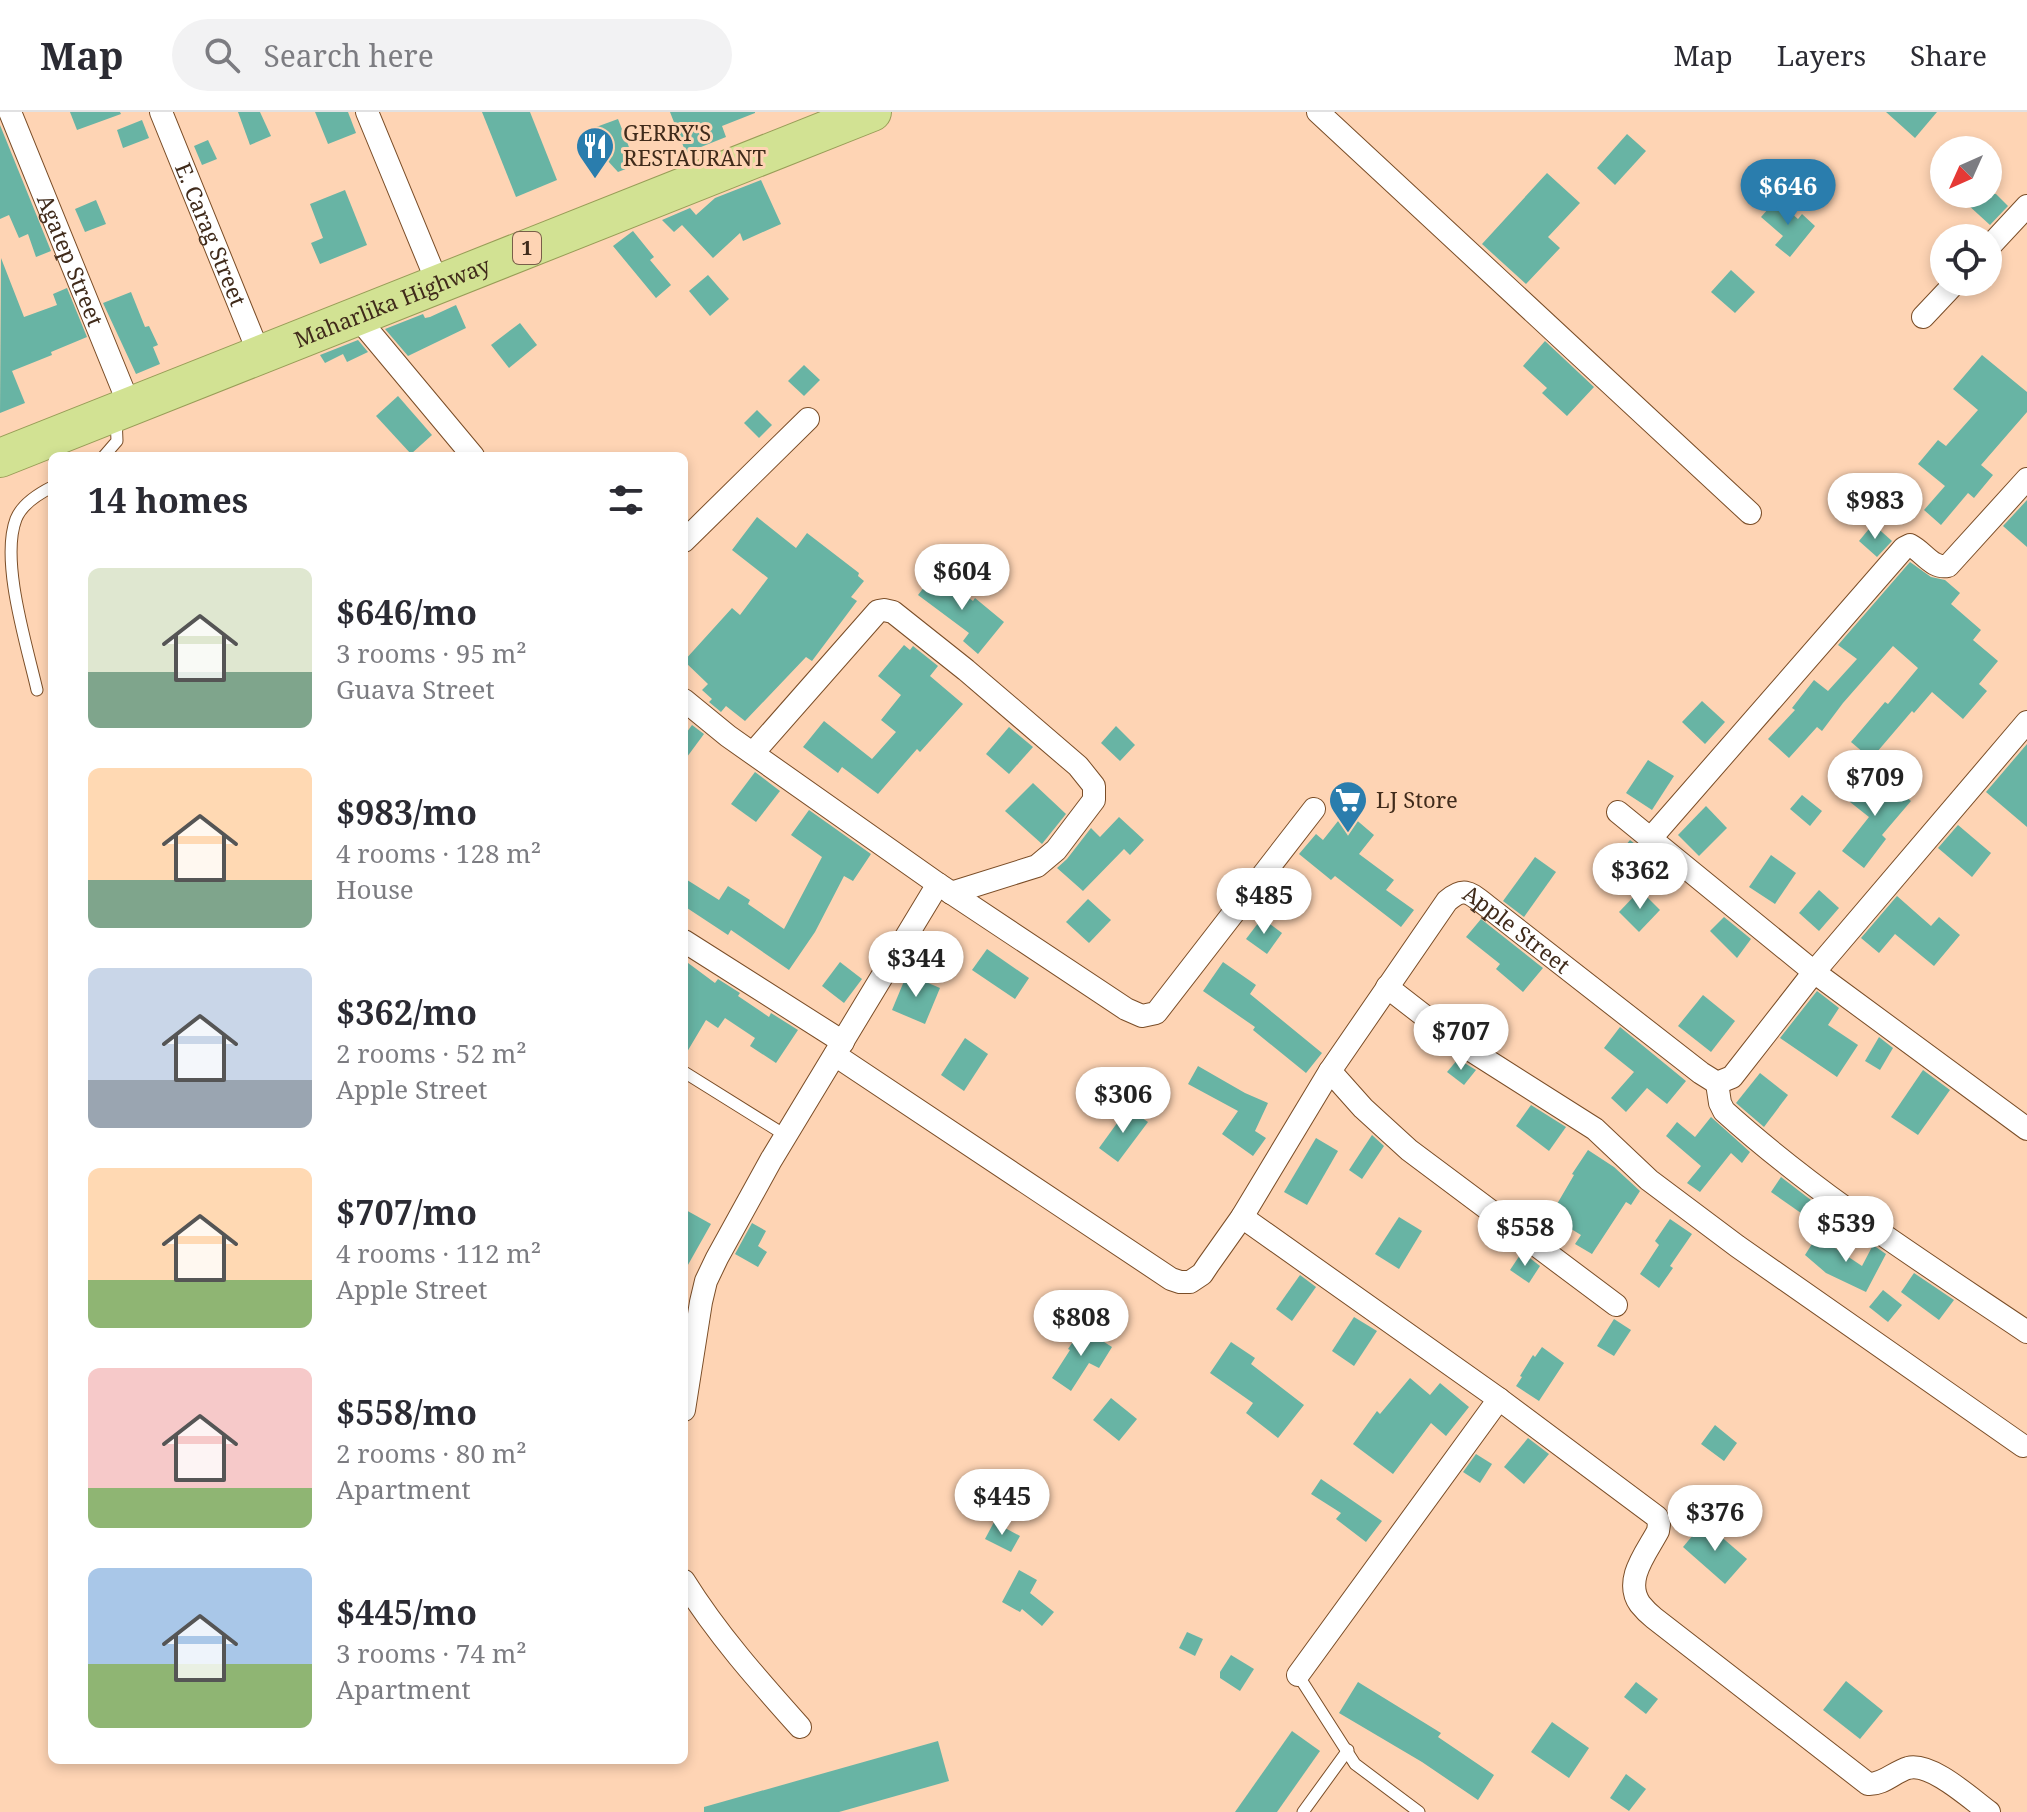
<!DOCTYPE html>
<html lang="en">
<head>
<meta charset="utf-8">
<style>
	body { margin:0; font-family:"Noto Serif",serif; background:#f2f2f3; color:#2b2b33; height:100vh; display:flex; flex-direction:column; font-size:30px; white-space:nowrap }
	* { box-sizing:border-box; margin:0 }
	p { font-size:26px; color:#7c7c81 }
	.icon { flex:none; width:44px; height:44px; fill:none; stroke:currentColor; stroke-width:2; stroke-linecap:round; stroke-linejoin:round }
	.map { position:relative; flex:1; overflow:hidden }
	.details { position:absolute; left:48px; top:340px; width:640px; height:1312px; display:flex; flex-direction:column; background:#fff; border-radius:12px; box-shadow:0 4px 12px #0003 }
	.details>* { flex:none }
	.needle { width:52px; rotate:225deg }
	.tools { position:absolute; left:1930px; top:24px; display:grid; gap:16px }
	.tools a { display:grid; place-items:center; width:72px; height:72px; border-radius:50%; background:#fff; box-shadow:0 4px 12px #0003; font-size:40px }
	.price { position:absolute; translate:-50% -68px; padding:0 18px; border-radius:28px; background:#fff; color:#222; font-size:26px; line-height:52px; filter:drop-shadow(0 2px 4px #0008) }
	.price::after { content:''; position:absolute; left:50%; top:48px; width:24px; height:18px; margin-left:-12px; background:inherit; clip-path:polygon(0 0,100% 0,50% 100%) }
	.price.selected { background:#2a7dad; color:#fff }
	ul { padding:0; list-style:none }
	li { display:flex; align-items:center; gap:24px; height:200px; padding:0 40px }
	li span { display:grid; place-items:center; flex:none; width:224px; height:160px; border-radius:12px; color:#555 }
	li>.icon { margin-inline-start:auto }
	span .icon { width:96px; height:96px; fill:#fffc; stroke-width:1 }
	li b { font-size:34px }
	h2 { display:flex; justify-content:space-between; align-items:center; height:96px; padding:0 40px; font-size:34px }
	header { display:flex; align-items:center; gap:48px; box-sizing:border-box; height:112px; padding:0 40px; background:#fff; border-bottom:2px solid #e1e1e2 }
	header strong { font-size:38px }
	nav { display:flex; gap:44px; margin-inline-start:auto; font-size:28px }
	.search { width:560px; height:72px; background:#f2f2f3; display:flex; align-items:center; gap:20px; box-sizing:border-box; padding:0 28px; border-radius:44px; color:#7c7c81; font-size:30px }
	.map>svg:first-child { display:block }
	.building { fill:#68b4a4 }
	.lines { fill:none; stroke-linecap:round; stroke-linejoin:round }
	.service-casing { stroke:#7a4d27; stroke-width:13 }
	.minor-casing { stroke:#7a4d27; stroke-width:24 }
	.trunk-casing { stroke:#989d57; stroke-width:40 }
	.service { stroke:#fff; stroke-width:11 }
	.minor { stroke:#fff; stroke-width:22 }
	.trunk { stroke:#d2e293; stroke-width:38 }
	.labels { text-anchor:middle; stroke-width:6; stroke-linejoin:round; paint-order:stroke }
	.shield { fill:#fed4b4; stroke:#795e49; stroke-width:2 }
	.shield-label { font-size:20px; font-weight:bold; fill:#402b1b }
	.poi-label { font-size:22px; fill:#402b1b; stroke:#fed4b4; text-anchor:start }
	.street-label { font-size:22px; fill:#402b1b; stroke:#fed4b4 }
</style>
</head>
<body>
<header>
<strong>Map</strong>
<div class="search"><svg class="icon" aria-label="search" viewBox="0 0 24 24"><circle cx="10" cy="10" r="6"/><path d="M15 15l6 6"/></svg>Search here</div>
<nav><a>Map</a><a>Layers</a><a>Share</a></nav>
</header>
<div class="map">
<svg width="2027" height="1700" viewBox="0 0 2027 1700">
	<rect width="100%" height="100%" fill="#fed4b4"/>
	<g class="building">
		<polygon points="70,0 120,0 121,2 77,18"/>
		<polygon points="238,0 260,0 271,24 250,33"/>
		<polygon points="315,0 348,0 356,21 328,32"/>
		<polygon points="482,0 530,0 557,68 516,85"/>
		<polygon points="670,0 755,0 755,1 722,14 726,25 686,41"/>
		<polygon points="1886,0 1937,0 1915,26"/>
		<polygon points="618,7 636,53 618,60 595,35 588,18"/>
		<polygon points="142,8 149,26 123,36 117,18"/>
		<polygon points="0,13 51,139 36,145 28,122 19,126 9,103 0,107"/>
		<polygon points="1627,22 1646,39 1615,73 1597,56"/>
		<polygon points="208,28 217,47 202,53 194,34"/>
		<polygon points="1547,61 1580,91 1548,125 1560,136 1526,172 1482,132"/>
		<polygon points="761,68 781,112 743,129 740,121 713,146 682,113 674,120 662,108 690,96 696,103 715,86"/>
		<polygon points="345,78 367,133 320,152 311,131 323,126 310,92"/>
		<polygon points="1956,82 1996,82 2008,94 1990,113"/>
		<polygon points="96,88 106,112 85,120 75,97"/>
		<polygon points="1776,88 1798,107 1802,102 1815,114 1790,145 1775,133 1783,124 1761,105"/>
		<polygon points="633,119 654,145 650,148 671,173 656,186 613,134"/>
		<polygon points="1,146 24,205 57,193 53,182 67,176 87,225 51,240 52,243 12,259 25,291 0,301"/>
		<polygon points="1731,158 1755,180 1735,201 1711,180"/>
		<polygon points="708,163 729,187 710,204 689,179"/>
		<polygon points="131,180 145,215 149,214 158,233 153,235 160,252 136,262 103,191"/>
		<polygon points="456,193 466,216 408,244 385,217 423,202 425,206 430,205"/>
		<polygon points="520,211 537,233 509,256 491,233"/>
		<polygon points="358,228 368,240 347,250 343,242 325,251 320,243"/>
		<polygon points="1545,229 1594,275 1567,304 1542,281 1547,276 1523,254"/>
		<polygon points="1982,243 2027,280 2027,300 1981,353 1993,363 1974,386 1968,381 1941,413 1924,398 1945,374 1918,352 1938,328 1946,334 1978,298 1953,277"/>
		<polygon points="804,253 820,268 804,284 788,269"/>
		<polygon points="398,284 432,323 411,342 376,304"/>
		<polygon points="757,298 772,313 759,326 744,311"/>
		<polygon points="2027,388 2027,435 2003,414"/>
		<polygon points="757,405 796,436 807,421 859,461 858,464 864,469 851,485 857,489 812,549 806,545 745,609 726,594 721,600 709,590 712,587 702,578 708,572 684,549 732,496 740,503 768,466 732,438"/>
		<polygon points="1873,412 1892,429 1877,445 1859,429"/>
		<polygon points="1910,450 1931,465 1945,468 1960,481 1951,492 1981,518 1973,528 1998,549 1979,572 1987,579 1963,607 1932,580 1914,601 1912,599 1871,647 1851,630 1885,590 1888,592 1918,556 1893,534 1843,591 1822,619 1817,615 1789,646 1768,627 1795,598 1792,596 1814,568 1828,579 1857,547 1838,533"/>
		<polygon points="935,461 973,489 975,486 1004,510 978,542 963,529 969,521 918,483"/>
		<polygon points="904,533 910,538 913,534 938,554 930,564 963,592 920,640 917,637 878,682 842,655 838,661 803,635 824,609 872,647 896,620 881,608 901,583 878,564"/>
		<polygon points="1702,589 1725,610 1705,632 1682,610"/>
		<polygon points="692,613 704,622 684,649 684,624"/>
		<polygon points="1116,614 1135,633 1120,649 1101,631"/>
		<polygon points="1009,615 1033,635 1009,662 986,642"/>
		<polygon points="2027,632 2027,715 1986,680"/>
		<polygon points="1648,648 1674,664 1652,698 1626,681"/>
		<polygon points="755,660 780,679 756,710 731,692"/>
		<polygon points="1875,660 1911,689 1882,723 1886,727 1864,756 1842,739 1869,705 1850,690"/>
		<polygon points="1033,671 1066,702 1042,732 1005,699"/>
		<polygon points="1802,683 1822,699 1810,714 1790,697"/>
		<polygon points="1706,694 1727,716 1699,744 1678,723"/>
		<polygon points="809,698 871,742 853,769 844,764 815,820 789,858 731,818 728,823 684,794 684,766 719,788 728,774 750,788 748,792 784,817 822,745 791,723"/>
		<polygon points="1346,699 1374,723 1359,742 1394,768 1386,778 1414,798 1401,815 1335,764 1331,768 1299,742 1316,722 1323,728"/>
		<polygon points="1119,705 1144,728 1130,743 1124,737 1083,779 1057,756 1067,747 1091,716 1100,725"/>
		<polygon points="1958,713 1991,741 1972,765 1938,736"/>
		<polygon points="1630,728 1655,748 1632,778 1607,756"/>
		<polygon points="1771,743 1796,761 1775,792 1749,775"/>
		<polygon points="1535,745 1556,760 1524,805 1503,789"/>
		<polygon points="1640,778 1660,798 1639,820 1619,800"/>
		<polygon points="1819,778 1839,796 1819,819 1799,801"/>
		<polygon points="1897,784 1931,814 1939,805 1960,823 1934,854 1895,822 1879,841 1861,826"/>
		<polygon points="1088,787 1111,808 1089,831 1066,810"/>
		<polygon points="1724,805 1751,827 1737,846 1710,819"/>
		<polygon points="1262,806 1282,821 1267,842 1246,827"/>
		<polygon points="1481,807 1543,856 1523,880 1496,857 1500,852 1466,825"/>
		<polygon points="987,837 1029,866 1015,887 972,858"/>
		<polygon points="684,848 715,871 718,867 740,881 738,884 769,905 771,901 798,918 776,951 750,934 755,926 725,906 718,916 706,908 684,945"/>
		<polygon points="840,850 862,867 844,891 822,874"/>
		<polygon points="1223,850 1256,873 1250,882 1322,941 1306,961 1253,918 1255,915 1203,879"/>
		<polygon points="907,862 940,876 925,912 892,898"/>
		<polygon points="1817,879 1839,896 1828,913 1858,933 1837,965 1780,926"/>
		<polygon points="1703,883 1735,909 1711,940 1678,914"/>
		<polygon points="1620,915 1686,969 1667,992 1647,976 1626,1000 1611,986 1634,960 1604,936"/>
		<polygon points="1879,925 1893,936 1880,958 1865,949"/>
		<polygon points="965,926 988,942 964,979 941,963"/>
		<polygon points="1458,947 1476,958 1464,973 1447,960"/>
		<polygon points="1198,954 1245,981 1268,991 1255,1019 1266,1026 1253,1044 1222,1022 1238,999 1188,972"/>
		<polygon points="1923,958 1950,978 1918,1023 1891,1005"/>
		<polygon points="1760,961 1788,983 1764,1015 1736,991"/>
		<polygon points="1531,993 1566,1015 1549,1039 1516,1014"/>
		<polygon points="1128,996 1148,1010 1118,1050 1099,1036"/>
		<polygon points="1711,1005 1750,1040 1742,1051 1731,1041 1700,1080 1687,1071 1701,1054 1666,1024 1677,1010 1695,1025"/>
		<polygon points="1372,1023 1384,1034 1362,1067 1349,1058"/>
		<polygon points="1316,1026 1338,1039 1307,1093 1284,1080"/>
		<polygon points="1588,1038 1614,1055 1640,1079 1631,1093 1626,1090 1592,1142 1575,1132 1581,1123 1550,1104 1574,1063 1572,1062"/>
		<polygon points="1781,1065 1820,1095 1811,1108 1771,1080"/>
		<polygon points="684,1097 711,1112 684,1160"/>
		<polygon points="1399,1105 1422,1119 1399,1157 1375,1142"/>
		<polygon points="1670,1107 1692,1122 1670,1154 1673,1156 1659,1176 1640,1162 1659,1133 1655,1129"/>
		<polygon points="752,1111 766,1119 758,1134 767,1140 758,1155 735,1142"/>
		<polygon points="1817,1124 1862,1154 1873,1133 1886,1142 1866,1180 1826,1161 1805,1143"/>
		<polygon points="1522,1140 1540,1154 1529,1171 1510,1158"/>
		<polygon points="1914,1161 1954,1188 1939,1208 1901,1180"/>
		<polygon points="1300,1163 1316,1175 1292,1209 1276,1197"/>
		<polygon points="1883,1178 1902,1193 1888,1210 1869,1195"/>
		<polygon points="1354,1205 1377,1219 1354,1254 1332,1239"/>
		<polygon points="1614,1207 1631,1218 1614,1244 1597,1234"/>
		<polygon points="1082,1216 1112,1235 1099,1256 1089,1251 1071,1279 1052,1266 1070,1238 1068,1237"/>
		<polygon points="1231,1230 1255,1246 1251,1252 1304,1293 1278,1326 1246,1301 1253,1291 1210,1261"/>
		<polygon points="1542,1235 1564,1251 1539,1289 1516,1274 1522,1265 1520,1264 1533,1243 1535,1245"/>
		<polygon points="1410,1266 1430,1283 1440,1271 1469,1295 1446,1324 1431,1311 1393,1362 1353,1332 1377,1299 1380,1302"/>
		<polygon points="1111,1286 1137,1307 1119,1329 1093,1308"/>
		<polygon points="1715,1313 1737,1331 1724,1349 1701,1332"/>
		<polygon points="1528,1326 1549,1342 1524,1372 1504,1355"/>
		<polygon points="1476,1342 1492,1352 1480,1371 1463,1360"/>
		<polygon points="1321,1367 1382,1409 1366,1430 1336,1407 1341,1401 1311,1382"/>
		<polygon points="994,1410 1020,1424 1011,1440 985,1427"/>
		<polygon points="1704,1410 1747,1447 1725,1472 1683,1435"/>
		<polygon points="1019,1458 1037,1468 1030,1481 1054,1500 1042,1514 1022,1497 1020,1500 1002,1490"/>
		<polygon points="1187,1520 1203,1527 1195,1544 1179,1536"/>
		<polygon points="1231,1543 1254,1557 1240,1579 1220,1566 1220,1560"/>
		<polygon points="1846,1569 1883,1599 1860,1627 1823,1598"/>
		<polygon points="1358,1570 1441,1621 1438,1625 1494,1663 1478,1688 1422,1650 1339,1601"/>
		<polygon points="1636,1570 1658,1587 1646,1602 1624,1585"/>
		<polygon points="1552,1610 1589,1636 1569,1666 1531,1640"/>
		<polygon points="1292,1619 1320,1639 1277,1700 1235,1700"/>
		<polygon points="938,1629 949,1669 839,1700 704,1700 704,1695"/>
		<polygon points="1626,1662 1646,1677 1629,1699 1610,1686"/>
	</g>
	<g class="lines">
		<defs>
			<g id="service">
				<polyline points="104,344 117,329 116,305"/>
				<path d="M37 578C27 534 0 449 16 407 22 392 38 382 52 375"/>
				<polyline points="684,960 785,1023"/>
				<polyline points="1298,1563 1355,1652 1419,1700"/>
				<polyline points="1303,1700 1348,1638"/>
			</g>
			<g id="minor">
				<path id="s1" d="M10 0 130 295"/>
				<path id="s2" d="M161 0 260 244"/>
				<polyline points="367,0 438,172"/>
				<polyline points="1318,0 1750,401"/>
				<polyline points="1988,136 2027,94"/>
				<polyline points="357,205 473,344"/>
				<polyline points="1923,205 1956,170"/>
				<polyline points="684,429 808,307"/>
				<polyline points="684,588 728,624 938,772 1126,897 1142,904 1156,901 1314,697"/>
				<polyline points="753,641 878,499 884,498 893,500 966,558 1078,654 1094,674 1094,688 1056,738 1037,754 951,781"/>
				<polyline points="1618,700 1814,860 2027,1017"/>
				<path d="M1651 726 1904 436 1910 433C1924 440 1932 457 1948 454L2027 367"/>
				<polyline points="684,829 843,930"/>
				<polyline points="1387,875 1458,930 1595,1017 1649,1068 1737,1134 2023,1334"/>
				<path id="s3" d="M835 943 1171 1167 1180 1170H1190L1202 1162 1208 1153 1242 1105 1330 959 1447 789C1465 773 1471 782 1487 794L1701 961 1717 971 1732 965 1814 860 2027 610"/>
				<polyline points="1330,959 1363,996 1409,1038 1616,1193"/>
				<path d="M1717 971 1720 991 1724 999C1817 1083 1923 1150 2027 1220"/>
				<path d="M1242 1105 1499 1287 1657 1405 1659 1412 1658 1419C1647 1440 1623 1468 1640 1492 1644 1497 1649 1502 1654 1506L1868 1672C1883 1673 1894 1660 1908 1656 1931 1650 1970 1686 1989 1700"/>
				<polyline points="684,1298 701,1190 706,1169 717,1146 771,1048 938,772"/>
				<path d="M684 1469C717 1522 758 1568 800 1615"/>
				<polyline points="1298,1563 1499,1287"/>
			</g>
			<g id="trunk">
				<path id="s4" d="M0 346 872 0"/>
			</g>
		</defs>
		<use href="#service" class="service-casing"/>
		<use href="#minor" class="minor-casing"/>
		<use href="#trunk" class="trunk-casing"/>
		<use href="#service" class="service"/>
		<use href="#minor" class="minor"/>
		<use href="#trunk" class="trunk"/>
	</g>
	<defs>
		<symbol id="restaurant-pin" viewBox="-11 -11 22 30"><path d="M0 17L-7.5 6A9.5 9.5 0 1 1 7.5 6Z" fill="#2a7dad" stroke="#fed4b4"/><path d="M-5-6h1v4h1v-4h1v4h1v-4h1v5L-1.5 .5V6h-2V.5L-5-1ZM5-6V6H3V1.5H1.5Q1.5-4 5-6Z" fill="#fff"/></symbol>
		<symbol id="supermarket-pin" viewBox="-11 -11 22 30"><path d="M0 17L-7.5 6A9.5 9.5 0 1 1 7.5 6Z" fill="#2a7dad" stroke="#fed4b4"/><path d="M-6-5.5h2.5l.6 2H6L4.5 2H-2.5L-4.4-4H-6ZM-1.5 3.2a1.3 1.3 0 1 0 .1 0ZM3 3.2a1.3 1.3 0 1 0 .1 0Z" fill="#fff"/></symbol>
	</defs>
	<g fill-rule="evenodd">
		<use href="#restaurant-pin" x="573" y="12" width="44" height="60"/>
		<use href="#supermarket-pin" x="1326" y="666" width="44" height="60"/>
	</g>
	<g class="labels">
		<rect class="shield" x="513" y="120" width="28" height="32" rx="6"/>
		<g class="shield-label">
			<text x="527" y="143">1</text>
		</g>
		<g class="poi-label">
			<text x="623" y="29">GERRY'S<tspan x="623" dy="25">RESTAURANT</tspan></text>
			<text x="1376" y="696">LJ Store</text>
		</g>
		<g class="street-label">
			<text dy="8" stroke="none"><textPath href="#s2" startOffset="132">E. Carag Street</textPath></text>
			<text dy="8" stroke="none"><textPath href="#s1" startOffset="160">Agatep Street</textPath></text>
			<text dy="8" stroke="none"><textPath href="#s4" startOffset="422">Maharlika Highway</textPath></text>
			<text dy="8" stroke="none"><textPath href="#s3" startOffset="968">Apple Street</textPath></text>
		</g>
	</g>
</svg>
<div class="tools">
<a><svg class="needle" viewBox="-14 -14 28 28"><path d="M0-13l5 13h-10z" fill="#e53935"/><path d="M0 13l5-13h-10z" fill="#7c7c81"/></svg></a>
<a><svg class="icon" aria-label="locate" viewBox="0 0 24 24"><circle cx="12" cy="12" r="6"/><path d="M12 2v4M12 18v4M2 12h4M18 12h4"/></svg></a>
</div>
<b class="price selected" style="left:1788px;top:115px">$646</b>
<b class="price" style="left:1875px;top:429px">$983</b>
<b class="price" style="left:962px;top:500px">$604</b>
<b class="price" style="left:1875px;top:706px">$709</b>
<b class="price" style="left:1640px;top:799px">$362</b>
<b class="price" style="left:1264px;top:824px">$485</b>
<b class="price" style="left:916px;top:887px">$344</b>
<b class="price" style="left:1461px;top:960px">$707</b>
<b class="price" style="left:1123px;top:1023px">$306</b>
<b class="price" style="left:1846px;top:1152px">$539</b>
<b class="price" style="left:1525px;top:1156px">$558</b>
<b class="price" style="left:1081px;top:1246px">$808</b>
<b class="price" style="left:1002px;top:1425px">$445</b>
<b class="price" style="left:1715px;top:1441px">$376</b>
<section class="details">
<h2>14 homes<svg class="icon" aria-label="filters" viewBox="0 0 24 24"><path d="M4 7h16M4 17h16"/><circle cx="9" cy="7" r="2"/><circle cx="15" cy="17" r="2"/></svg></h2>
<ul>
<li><span style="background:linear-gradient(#dfe7d0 65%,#7fa58c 0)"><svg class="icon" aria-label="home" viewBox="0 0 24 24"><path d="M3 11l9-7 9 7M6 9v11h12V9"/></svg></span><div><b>$646/mo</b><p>3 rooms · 95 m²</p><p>Guava Street</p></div></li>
<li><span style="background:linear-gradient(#ffd9b3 70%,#7fa58c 0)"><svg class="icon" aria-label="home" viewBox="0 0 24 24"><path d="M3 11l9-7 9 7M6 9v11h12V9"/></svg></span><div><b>$983/mo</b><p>4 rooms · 128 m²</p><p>House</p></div></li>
<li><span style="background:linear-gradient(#c9d6e8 70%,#9aa5b1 0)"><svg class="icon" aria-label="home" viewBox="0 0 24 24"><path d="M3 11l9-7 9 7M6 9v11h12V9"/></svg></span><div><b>$362/mo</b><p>2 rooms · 52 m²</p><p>Apple Street</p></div></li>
<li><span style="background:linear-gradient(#ffd9b3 70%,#8fb573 0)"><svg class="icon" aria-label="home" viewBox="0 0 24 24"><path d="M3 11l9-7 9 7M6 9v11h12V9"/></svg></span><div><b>$707/mo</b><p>4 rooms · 112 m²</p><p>Apple Street</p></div></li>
<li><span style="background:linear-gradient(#f6c9c9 75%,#8fb573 0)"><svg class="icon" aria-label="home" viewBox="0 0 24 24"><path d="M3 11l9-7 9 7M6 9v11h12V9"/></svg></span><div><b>$558/mo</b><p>2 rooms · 80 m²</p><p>Apartment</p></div></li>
<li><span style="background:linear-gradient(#a9c7e8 60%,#8fb573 0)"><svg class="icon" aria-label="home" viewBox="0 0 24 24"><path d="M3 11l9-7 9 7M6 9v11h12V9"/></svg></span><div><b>$445/mo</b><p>3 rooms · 74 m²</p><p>Apartment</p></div></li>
</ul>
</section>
</div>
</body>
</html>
